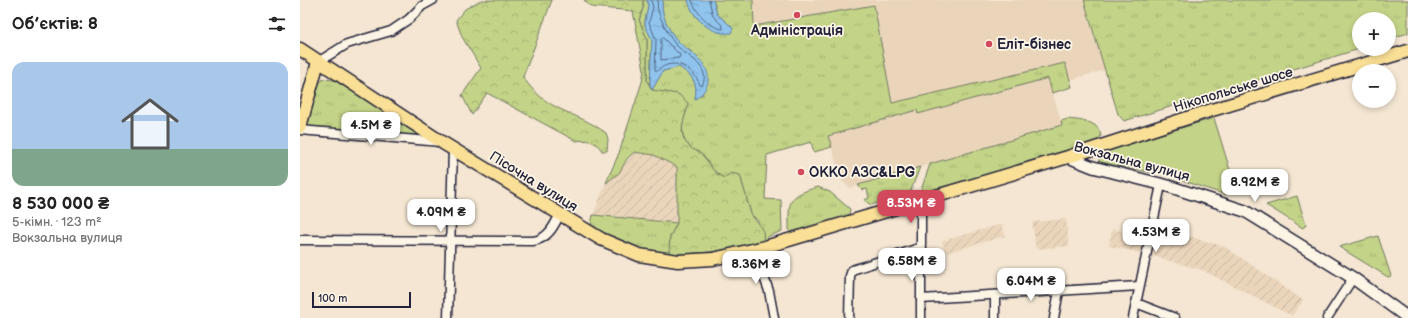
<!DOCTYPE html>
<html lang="uk">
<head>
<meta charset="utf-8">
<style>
	body { margin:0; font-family:"Balsamiq Sans",sans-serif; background:#f2f2f2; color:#222; height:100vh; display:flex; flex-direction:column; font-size:15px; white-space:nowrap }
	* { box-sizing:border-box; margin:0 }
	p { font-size:13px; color:#767676 }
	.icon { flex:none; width:22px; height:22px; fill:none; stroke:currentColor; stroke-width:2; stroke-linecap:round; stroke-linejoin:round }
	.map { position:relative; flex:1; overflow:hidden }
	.panel { display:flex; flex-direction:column; background:#fff; width:300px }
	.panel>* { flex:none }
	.tools { position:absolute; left:1052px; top:12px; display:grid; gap:8px }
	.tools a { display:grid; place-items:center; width:44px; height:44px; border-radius:50%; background:#fff; box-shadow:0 2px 6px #0003; font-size:20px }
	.scale { position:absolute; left:12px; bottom:10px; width:99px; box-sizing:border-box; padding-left:4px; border:2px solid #22223b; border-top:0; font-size:11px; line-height:14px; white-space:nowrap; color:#22223b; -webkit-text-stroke:3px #fcf5e5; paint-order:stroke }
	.price { position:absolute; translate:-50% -34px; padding:0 9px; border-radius:8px; background:#fff; color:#222; font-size:13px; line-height:26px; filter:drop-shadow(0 1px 2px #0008) }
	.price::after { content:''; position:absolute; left:50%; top:24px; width:12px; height:9px; margin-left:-6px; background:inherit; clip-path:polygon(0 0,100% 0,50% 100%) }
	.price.current { background:#d1495b; color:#fff }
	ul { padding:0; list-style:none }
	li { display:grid; align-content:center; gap:8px; height:212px; padding:0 12px }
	li span { display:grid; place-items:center; height:124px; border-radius:12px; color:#555 }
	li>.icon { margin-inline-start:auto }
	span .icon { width:72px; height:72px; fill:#fffc; stroke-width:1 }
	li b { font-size:17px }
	h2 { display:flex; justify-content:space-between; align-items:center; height:48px; padding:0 12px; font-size:17px }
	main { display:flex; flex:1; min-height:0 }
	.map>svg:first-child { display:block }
	.built { fill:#ead5bb }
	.industrial { fill:url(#industrial-furrows) }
	.grass { fill:url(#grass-tufts); stroke:#727a61 }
	.forest { fill:url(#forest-crowns); stroke:#727a61 }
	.park { fill:#c3d387; stroke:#727a61 }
	.water { fill:url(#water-ripples); stroke:#6483a6 }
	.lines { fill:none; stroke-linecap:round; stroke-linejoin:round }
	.shore { stroke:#4e6382; stroke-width:1 }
	.street-casing { stroke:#22223b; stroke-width:11 }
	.secondary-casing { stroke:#22223b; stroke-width:14 }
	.primary-casing { stroke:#22223b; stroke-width:15 }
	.street { stroke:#fcf5e5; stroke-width:8 }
	.secondary { stroke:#fcf5e5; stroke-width:11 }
	.primary { stroke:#fadf96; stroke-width:12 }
	.poi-dot { fill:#d1495b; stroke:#fcf5e5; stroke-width:1.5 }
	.labels { text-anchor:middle; stroke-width:3.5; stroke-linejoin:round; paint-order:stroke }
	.poi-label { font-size:14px; font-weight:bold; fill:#22223b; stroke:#fcf5e5; text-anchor:start }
	.street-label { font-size:14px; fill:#22223b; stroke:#fcf5e5 }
</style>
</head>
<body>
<main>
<section class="panel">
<h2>Об’єктів: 8<svg class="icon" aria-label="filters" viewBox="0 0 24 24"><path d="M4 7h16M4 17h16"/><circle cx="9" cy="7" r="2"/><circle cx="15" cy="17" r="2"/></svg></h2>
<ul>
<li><span style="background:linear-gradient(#a9c7e8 70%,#7fa58c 0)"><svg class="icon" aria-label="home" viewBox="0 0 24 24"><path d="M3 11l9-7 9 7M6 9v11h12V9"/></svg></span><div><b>8 530 000 ₴</b><p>5-кімн. · 123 m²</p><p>Вокзальна вулиця</p></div></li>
</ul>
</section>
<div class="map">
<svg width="1108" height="318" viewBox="0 0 1108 318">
	<defs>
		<pattern id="industrial-furrows" width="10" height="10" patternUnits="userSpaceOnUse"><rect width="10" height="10" fill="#ead5bb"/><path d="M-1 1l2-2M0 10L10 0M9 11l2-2" fill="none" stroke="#c8b7a2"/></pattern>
		<pattern id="grass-tufts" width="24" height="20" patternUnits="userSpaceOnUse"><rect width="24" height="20" fill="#c3d387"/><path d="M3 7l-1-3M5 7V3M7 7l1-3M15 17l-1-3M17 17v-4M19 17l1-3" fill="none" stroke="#a7b575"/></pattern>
		<pattern id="forest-crowns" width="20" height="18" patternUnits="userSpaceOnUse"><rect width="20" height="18" fill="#c3d387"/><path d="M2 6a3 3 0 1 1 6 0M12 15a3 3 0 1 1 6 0" fill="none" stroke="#a7b575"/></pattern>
		<pattern id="water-ripples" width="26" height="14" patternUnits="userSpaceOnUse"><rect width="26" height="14" fill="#90c4ed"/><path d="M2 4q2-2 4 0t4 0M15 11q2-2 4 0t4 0" fill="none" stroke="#7ca8cc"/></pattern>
	</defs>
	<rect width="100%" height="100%" fill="#f4e6d2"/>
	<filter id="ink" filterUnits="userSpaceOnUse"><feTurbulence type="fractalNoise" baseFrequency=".025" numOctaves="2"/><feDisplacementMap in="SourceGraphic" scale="8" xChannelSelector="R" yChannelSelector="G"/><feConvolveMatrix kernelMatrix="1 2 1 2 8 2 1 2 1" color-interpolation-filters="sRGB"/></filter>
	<g filter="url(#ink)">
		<g class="built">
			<polygon points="453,0 784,0 805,70 770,80 765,63 592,104 574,5 454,26"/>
			<polygon points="748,77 762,125 550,188 542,181 528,136 617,110 619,114"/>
		</g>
		<g class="industrial">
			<polygon points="334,152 354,155 374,164 377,167 377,223 293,215 306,183 319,173"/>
			<polygon points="766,219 769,246 736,249 732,222"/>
			<polygon points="702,224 705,236 646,253 642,241"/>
			<polygon points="812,229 874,242 886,235 925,247 1003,300 992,316 902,270 846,254 809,246"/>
		</g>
		<g class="grass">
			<path d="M343 0H347C350 9 345 14 345 23 345 29 351 34 352 41L350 84 347 81V39L339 20 343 8Z"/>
			<path d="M363 0H388L396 17 411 29 433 28 417 14 413 0H453L454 26 574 5 592 103 765 63 772 87 752 93 748 78 618 114 617 110 528 136 532 147 514 152 511 142 467 155 465 199 481 200 482 231 467 237 464 242 458 221 451 214 440 175 424 179C410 170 411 164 401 154 398 151 393 150 390 148 379 137 382 122 387 110L352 90 363 71 379 67C392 75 398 83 395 98L403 94C401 85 398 61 394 54 392 51 385 48 381 45 371 35 359 14 363 0Z"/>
			<polygon points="784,0 1108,0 1108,33 1089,39 1089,19 1059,19 1059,49 824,121 818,114"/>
			<polygon points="23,79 34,80 128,138 7,126 17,86"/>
			<path d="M768 119C782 121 798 120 801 136L797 141 756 155 620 193 630 164 762 125 761 121Z"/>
			<polygon points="620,167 611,190 607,194 571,205 564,200 569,198 567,189 562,190 558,185"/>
			<path d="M518 187 530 192 550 209 549 216 492 233 489 231C489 201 486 196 518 187Z"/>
			<polygon points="997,196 1006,225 1003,228 966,205"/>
			<path d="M293 215 377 223 370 237 369 254C342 252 319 242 293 231L291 224Z"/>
			<polygon points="1078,236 1091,276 1088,277 1039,247"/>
		</g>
		<g class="forest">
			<path d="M182 0H252L223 77C247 113 275 110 306 133L308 139 307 151H302C296 141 287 139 276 141L187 93 172 115 162 95 181 68 162 37 156 20 165 9Z"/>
			<path d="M284 0H343V8L339 20 347 39V81L352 90 378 94 388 103C386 118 375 133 390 147 393 150 398 151 401 154 411 163 409 170 424 178L431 173 440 175 451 214 463 231 464 242C429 250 406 254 369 254L370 237 377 223V167L354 155 334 152 327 159 319 173 306 183 319 153 342 82 344 70 333 11 291 7Z"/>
		</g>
		<polygon class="park" points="914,118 934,183 926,195 878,179 880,173 855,167 853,173 799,162 799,153"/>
		<g class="water">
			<path d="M347 0H363C359 13 370 33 379 42 385 49 394 53 400 60 413 74 410 90 395 99 398 82 393 76 379 67L363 71 352 90 350 84 352 41C351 34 345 30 345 23 345 14 350 9 347 0Z"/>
			<path d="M388 0H413L417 14 433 28 431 33C412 36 392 18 388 0Z"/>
		</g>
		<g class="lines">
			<g class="shore">
				<path d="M351 0 353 7 349 22 356 40 355 70 357 71C374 56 393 67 400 85L402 86C412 67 387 56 376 45 370 38 366 30 362 21 359 14 356 8 358 0"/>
				<path d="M392 0C395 12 410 28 423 29V26L413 16 409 0"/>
				<polygon points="363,38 380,55 379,58 361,60 361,40"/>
			</g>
			<defs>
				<g id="street">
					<polyline points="18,62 47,44 91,31 109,19 122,6 133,0"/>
					<polyline points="0,130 141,142"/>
					<polyline points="621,200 621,318"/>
					<path d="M0 240 233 241C248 239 254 226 260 214"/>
					<polyline points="454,250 469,291 474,318"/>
					<polyline points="695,295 695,318"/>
					<polyline points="621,299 839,286"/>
					<polyline points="836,303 875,318"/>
					<polyline points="148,318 153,149"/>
					<polyline points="549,318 550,276 552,270 622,247"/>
					<polyline points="754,318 759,291"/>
					<polyline points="833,318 861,185"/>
					<polyline points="1027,318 1053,278"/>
				</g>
				<polyline id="secondary" points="768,157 793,167 868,186 945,211 1053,278 1108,318"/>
				<g id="primary">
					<polyline points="0,49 143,143 301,239 339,255 378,261 413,259 465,247 768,157 912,110 1108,51"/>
					<polyline points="0,127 18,62"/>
				</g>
			</defs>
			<use href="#street" class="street-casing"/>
			<use href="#secondary" class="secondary-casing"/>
			<use href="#primary" class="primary-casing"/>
			<use href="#street" class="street"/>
			<use href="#secondary" class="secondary"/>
			<use href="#primary" class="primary"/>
		</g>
	</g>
	<g class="poi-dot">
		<circle cx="497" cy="15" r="4"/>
		<circle cx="689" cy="44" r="4"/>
		<circle cx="501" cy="172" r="4"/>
	</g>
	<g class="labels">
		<g class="poi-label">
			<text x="497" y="35" text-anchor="middle">Адміністрація</text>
			<text x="697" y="49">Еліт-бізнес</text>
			<text x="509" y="177">ОККО АЗС&amp;LPG</text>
		</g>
		<g class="street-label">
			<text transform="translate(933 89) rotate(-17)" y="5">Нікопольське шосе</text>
			<text transform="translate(832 161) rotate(15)" y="5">Вокзальна вулиця</text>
			<text transform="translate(234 181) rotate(32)" y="5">Пісочна вулиця</text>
		</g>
	</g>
</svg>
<div class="tools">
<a>+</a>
<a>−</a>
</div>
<div class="scale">100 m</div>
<b class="price" style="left:71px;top:146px">4.5M ₴</b>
<b class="price" style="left:955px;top:203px">8.92M ₴</b>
<b class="price current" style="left:611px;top:224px">8.53M ₴</b>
<b class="price" style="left:141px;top:233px">4.09M ₴</b>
<b class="price" style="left:856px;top:253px">4.53M ₴</b>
<b class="price" style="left:612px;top:282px">6.58M ₴</b>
<b class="price" style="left:456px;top:285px">8.36M ₴</b>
<b class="price" style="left:731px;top:302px">6.04M ₴</b>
</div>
</main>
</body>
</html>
